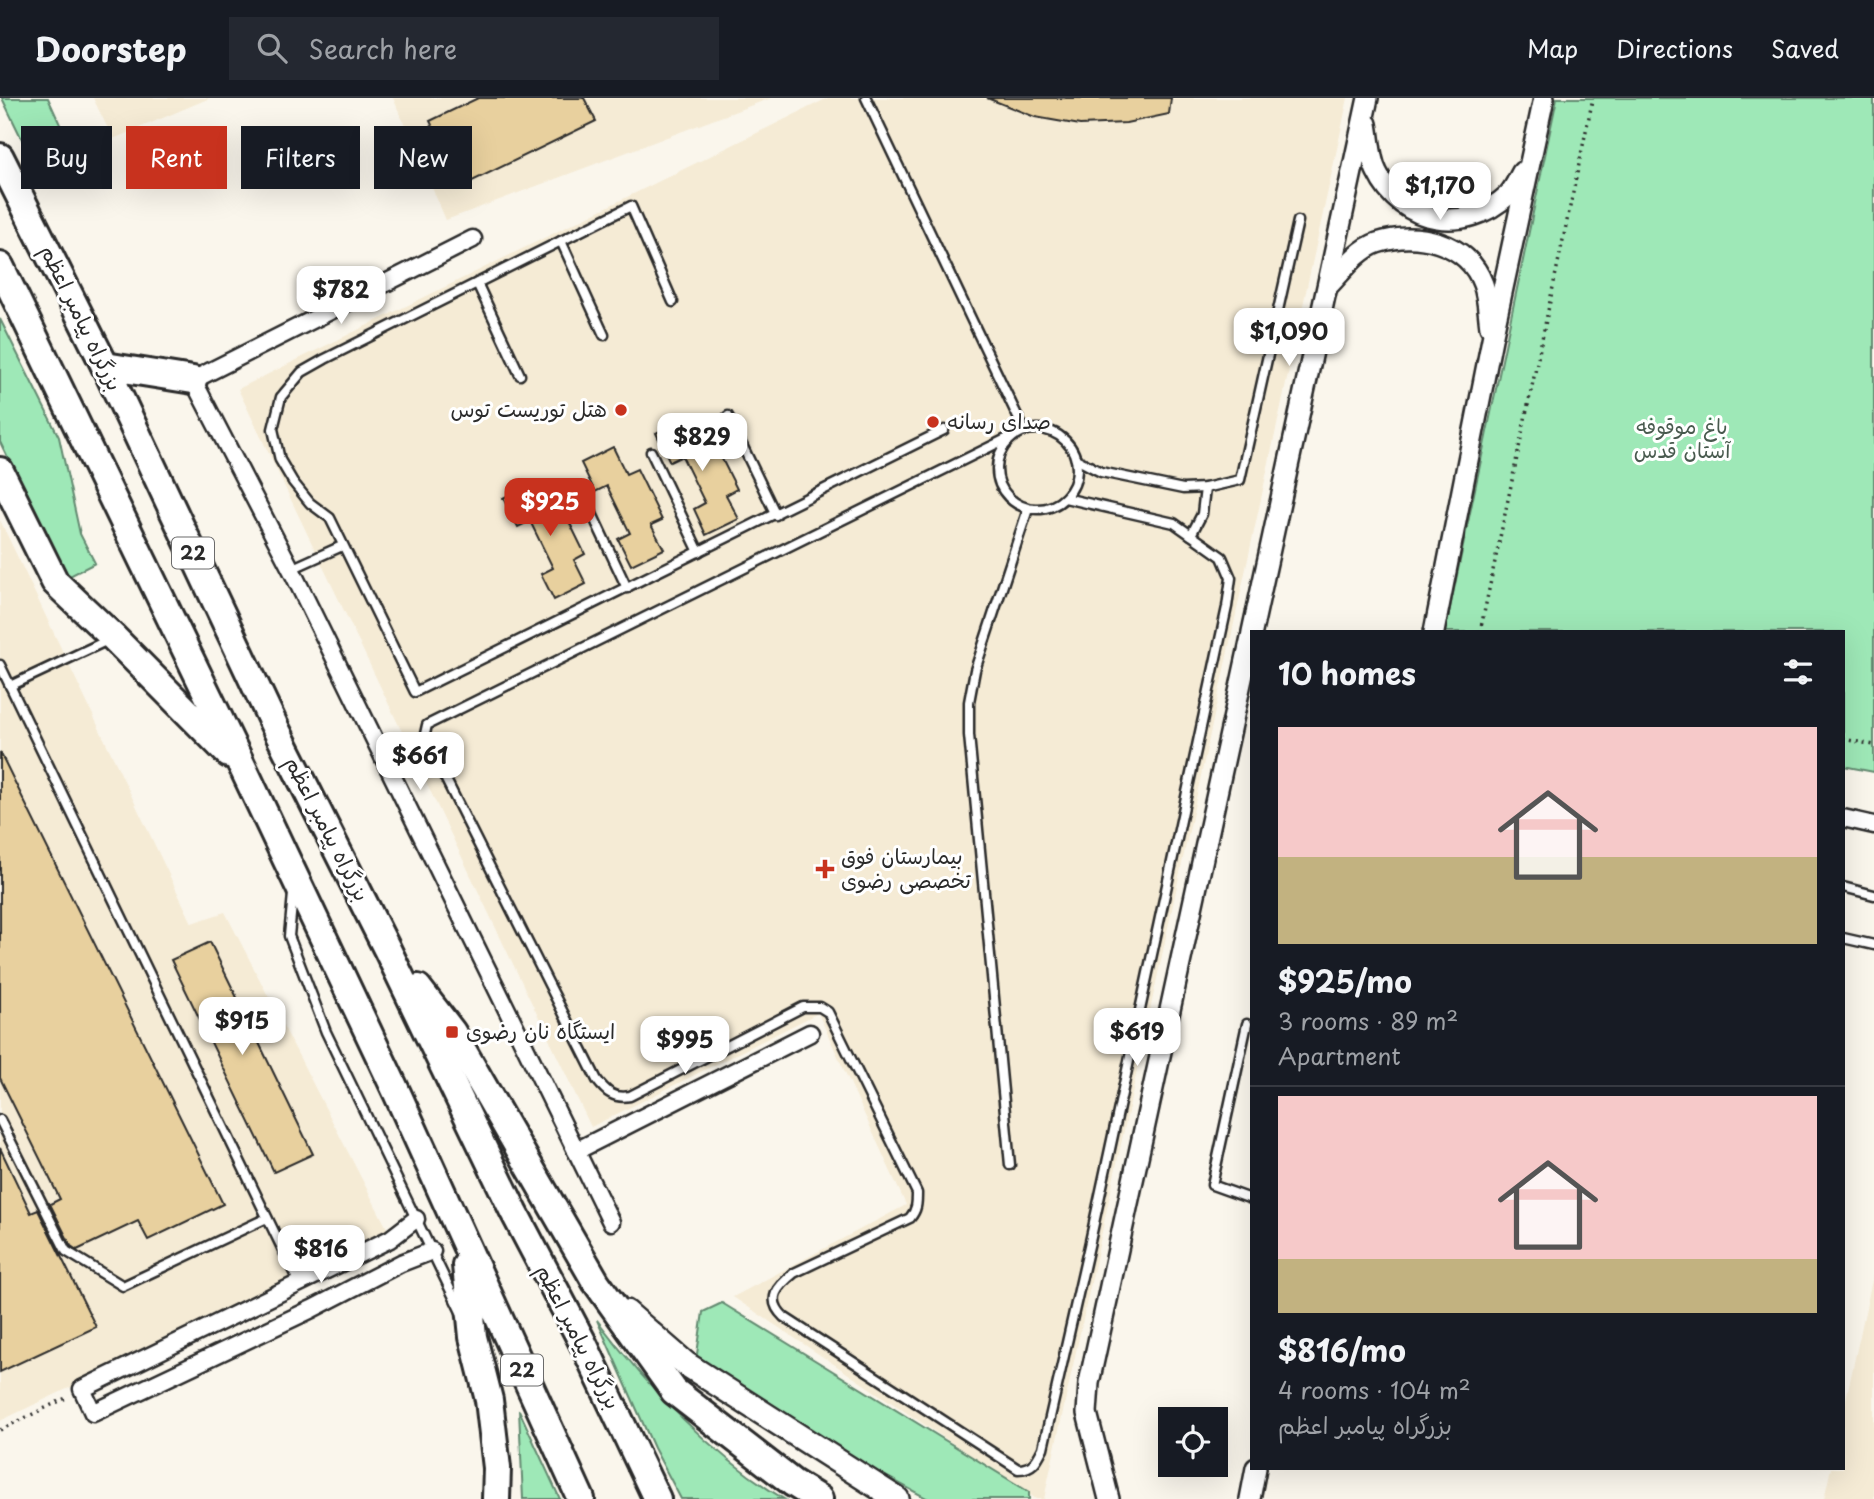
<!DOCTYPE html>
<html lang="en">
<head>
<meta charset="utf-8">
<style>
	body { margin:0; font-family:"Playpen Sans","Playpen Sans Arabic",sans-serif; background:#242831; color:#f1f3f6; height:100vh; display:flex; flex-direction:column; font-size:26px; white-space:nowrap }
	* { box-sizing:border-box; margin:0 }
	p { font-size:23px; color:#9ea1a6 }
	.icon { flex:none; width:38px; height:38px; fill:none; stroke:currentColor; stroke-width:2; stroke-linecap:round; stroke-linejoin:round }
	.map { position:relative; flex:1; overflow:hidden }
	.panel { position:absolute; left:1250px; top:532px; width:595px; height:840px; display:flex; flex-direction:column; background:#171b24; border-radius:0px; box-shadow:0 7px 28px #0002 }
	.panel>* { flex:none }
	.guide { position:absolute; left:21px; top:28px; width:665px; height:63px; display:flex; gap:14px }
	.buttons { position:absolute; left:1158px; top:1309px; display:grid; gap:14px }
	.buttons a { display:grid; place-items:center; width:70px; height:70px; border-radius:0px; background:#171b24; box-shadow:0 7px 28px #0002; font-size:35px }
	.price { position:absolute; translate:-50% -60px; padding:0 16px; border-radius:14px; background:#fff; color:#222; font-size:23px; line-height:46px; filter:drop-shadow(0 2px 4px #0008) }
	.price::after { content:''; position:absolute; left:50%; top:42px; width:21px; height:16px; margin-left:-10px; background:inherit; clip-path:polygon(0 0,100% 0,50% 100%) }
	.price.current { background:#c8321e; color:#fff }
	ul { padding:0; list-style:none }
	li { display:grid; align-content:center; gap:14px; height:371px; padding:0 28px }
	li+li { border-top:2px solid #363941 }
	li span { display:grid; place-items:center; height:217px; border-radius:0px; color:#555 }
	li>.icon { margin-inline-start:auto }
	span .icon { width:126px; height:126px; fill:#fffc; stroke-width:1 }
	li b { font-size:30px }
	h2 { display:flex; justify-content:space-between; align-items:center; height:84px; padding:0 28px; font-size:30px }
	.pill { padding:0 24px; border-radius:0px; background:#171b24; box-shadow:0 7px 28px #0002; font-size:24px; line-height:63px }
	.pill.current { background:#c8321e; color:#fff }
	header { display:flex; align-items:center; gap:42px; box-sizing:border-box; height:98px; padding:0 35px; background:#171b24; border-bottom:2px solid #363941 }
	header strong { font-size:33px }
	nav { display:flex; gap:38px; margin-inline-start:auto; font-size:24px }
	.search { width:490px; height:63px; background:#242831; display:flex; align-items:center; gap:18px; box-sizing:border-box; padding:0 24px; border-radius:0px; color:#9ea1a6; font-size:26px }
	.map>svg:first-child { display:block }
	.built { fill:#f5ebd5 }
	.green { fill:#9ee8b7; stroke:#648a71; stroke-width:2 }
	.building { fill:#e8d09e; stroke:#2b2b2b; stroke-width:2 }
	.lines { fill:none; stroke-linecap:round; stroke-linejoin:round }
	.service-casing { stroke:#2b2b2b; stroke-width:13 }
	.minor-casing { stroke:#2b2b2b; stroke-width:21 }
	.tertiary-casing { stroke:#2b2b2b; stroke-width:24 }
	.secondary-casing { stroke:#2b2b2b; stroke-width:28 }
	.trunk-casing { stroke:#2b2b2b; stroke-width:32 }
	.path { stroke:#2b2b2b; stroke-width:3.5; stroke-dasharray:2 5; stroke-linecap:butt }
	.service { stroke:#fff; stroke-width:8 }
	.minor { stroke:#fff; stroke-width:16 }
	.tertiary { stroke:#fff; stroke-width:19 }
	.secondary { stroke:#fff; stroke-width:23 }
	.trunk { stroke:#fff; stroke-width:26 }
	.poi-dot { fill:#c8321e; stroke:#fff; stroke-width:2.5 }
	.labels { text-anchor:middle; stroke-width:6; stroke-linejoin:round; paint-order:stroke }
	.shield { fill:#fff; stroke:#6b6b6b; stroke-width:2 }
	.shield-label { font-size:19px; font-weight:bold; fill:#2b2b2b }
	.street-label { font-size:21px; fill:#2b2b2b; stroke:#fff }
	.poi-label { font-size:21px; fill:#2b2b2b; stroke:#fff; text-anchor:start }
	.park-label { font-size:21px; fill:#485a4e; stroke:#fff }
</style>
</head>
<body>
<header>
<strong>Doorstep</strong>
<div class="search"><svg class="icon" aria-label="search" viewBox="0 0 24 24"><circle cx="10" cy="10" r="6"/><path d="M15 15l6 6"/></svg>Search here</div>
<nav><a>Map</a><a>Directions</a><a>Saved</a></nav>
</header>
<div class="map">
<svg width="1874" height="1401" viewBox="0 0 1874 1401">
	<rect width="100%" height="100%" fill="#faf6ec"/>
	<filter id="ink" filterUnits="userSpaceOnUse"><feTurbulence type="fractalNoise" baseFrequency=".0143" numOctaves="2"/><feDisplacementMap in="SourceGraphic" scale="14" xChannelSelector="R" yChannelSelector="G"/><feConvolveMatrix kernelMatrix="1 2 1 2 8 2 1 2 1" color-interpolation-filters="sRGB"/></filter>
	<g filter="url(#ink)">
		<g class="built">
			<polygon points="93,0 210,0 113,41"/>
			<polygon points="393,0 771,0 446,122"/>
			<polygon points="828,0 1348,0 1044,1401 1036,1401 733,1199 906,1107 818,915 591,1029 238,291"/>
			<polygon points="0,422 192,825 225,814 390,1136 0,1323"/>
			<polygon points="1874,1173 1874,1401 1824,1401 1831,1370 1843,1370 1843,1315"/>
		</g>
		<g class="green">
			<polygon points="2,0 48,0 73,55 52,68 31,60"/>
			<polygon points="1557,0 1874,0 1874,674 1843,668 1843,534 1445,534"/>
			<polygon points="0,221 59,339 80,436 95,465 66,480 0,344"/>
			<polygon points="722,1205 1029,1394 1029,1401 928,1401 865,1367 696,1263 703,1214"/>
			<path d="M597 1222C649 1291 710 1356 784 1401H681L654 1350Z"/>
			<polygon points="519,1312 560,1401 523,1401"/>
		</g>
		<g class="building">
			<polygon points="478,0 584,0 596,23 462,88 430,23"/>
			<polygon points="987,0 1171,0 1169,16 1126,25 1080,27 1035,19"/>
			<polygon points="688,319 701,346 712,341 737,391 726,397 739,421 706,437 694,411 705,405 682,358 670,364 656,335"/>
			<polygon points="613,349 626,376 637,371 662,422 651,427 664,451 631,467 618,441 630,435 607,388 595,394 581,365"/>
			<polygon points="536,384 549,411 560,405 585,456 574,462 586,486 554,502 541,476 553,470 530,423 518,429 503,400"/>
			<polygon points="0,654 223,1106 148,1142 138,1123 77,1152 71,1148 50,1106 60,1101 0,980"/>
			<polygon points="210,844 313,1056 274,1074 171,862"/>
			<polygon points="0,1050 31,1115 38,1112 96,1229 0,1274"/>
		</g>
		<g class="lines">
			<defs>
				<g id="service">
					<polyline points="866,0 1024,332"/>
					<polyline points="561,143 604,237"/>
					<polyline points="477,185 520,277"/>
					<polyline points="673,204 631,108 325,261 302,274 281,299 273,331 280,362 293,384 310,405 330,420 415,594 944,332"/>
					<polyline points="728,318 776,417"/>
					<circle cx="1037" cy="371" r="40"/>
					<path d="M1012 338 427 627 425 636 428 646 597 982C606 994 614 1001 630 998L803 909H820L828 914 917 1095C917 1105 917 1112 910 1120L794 1175C778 1188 765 1201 784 1219L1018 1371C1033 1371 1037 1362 1043 1350L1091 1139 1227 509 1231 480 1222 459 1174 425 1065 400"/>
					<polyline points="651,354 699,454"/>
					<polyline points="1076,361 1101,374 1183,391 1205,390 1240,382 1298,123"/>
					<polyline points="580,390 627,490"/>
					<polyline points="1191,437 1202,416 1205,390"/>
					<polyline points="291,471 342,448"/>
					<polyline points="0,567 297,1181"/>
					<polyline points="10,588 108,542"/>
					<polyline points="1843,789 1874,797"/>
					<polyline points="293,796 289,838 326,934 461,1214"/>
					<polyline points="1843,840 1874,847"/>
					<polyline points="1247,926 1212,1087 1251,1101"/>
					<polyline points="0,1022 66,1153 123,1188 267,1120"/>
					<polyline points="1010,1067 969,637 969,604 975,572 1028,411"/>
				</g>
				<g id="minor">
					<polyline points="473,141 193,282 291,471 611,1124"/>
					<polyline points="1843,720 1874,727"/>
					<polyline points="576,1053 810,935"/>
					<polyline points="416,1121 390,1141 82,1291 93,1315 312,1211 401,1165 432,1153"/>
				</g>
				<g id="tertiary">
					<path d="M1367 26C1370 41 1370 61 1377 74 1402 127 1466 136 1508 97 1514 91 1518 81 1522 74"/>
					<path d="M1328 188C1342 174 1357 152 1377 145 1416 132 1468 144 1483 186 1488 199 1488 216 1490 229"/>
					<polyline points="1252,534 1368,0"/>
					<polyline points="1434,534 1492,241 1544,0"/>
					<polyline points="1109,1401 1087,1315 1089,1285 1251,539"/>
					<polyline points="1250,1401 1256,1370"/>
				</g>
				<polyline id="secondary" points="626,1214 686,1266 897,1401"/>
				<g id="trunk">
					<polyline points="0,59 105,268 274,627 387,851 514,1114 583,1245 657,1401"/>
					<polyline points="0,168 244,672 397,995 581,1401"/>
					<polyline points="105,268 193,282"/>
					<polyline points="0,373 55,484 113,539 229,656"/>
					<polyline points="418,890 452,934 596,1184 674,1293 793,1385 819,1401"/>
					<polyline points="466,1167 473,1239 489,1302 497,1370 496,1401"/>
				</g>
			</defs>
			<use href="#service" class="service-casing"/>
			<use href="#minor" class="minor-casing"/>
			<use href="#tertiary" class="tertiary-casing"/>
			<use href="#secondary" class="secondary-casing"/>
			<use href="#trunk" class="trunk-casing"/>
			<g class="path">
				<polyline points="1480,534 1593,0"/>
				<polyline points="1843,641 1874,647"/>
				<polyline points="0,1332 68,1299"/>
			</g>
			<use href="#service" class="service"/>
			<use href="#minor" class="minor"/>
			<use href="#tertiary" class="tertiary"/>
			<use href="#secondary" class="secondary"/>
			<use href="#trunk" class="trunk"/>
		</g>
	</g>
	<g class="poi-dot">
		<circle cx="621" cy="312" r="7"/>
		<circle cx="933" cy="324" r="7"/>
		<path d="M821.5 760.5h7v7h7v7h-7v7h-7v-7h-7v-7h7z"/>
		<rect x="445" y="927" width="14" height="14" rx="3.5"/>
	</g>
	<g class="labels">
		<g class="shield">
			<rect x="172" y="439.5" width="42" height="31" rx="5"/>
			<rect x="501" y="1256.5" width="42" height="31" rx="5"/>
		</g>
		<g class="shield-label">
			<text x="193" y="462">22</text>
			<text x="522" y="1279">22</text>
		</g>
		<g class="street-label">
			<text transform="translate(81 220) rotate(64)" y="7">بزرگراه پیامبر اعظم</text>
			<text transform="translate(327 731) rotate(63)" y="7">بزرگراه پیامبر اعظم</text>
			<text transform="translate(578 1239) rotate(63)" y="7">بزرگراه پیامبر اعظم</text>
		</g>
		<g class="poi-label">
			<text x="607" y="319" text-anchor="end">هتل توریست توس</text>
			<text x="947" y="331">صدای رسانه</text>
			<text x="841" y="766">بیمارستان فوق<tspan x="841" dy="24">تخصصی رضوی</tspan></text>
			<text x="466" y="941">ایستگاه نان رضوی</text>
		</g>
		<g class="park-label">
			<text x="1682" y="336">باغ موقوفه<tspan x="1682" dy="24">آستان قدس</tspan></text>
		</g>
	</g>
</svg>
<div class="buttons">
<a><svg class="icon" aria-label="locate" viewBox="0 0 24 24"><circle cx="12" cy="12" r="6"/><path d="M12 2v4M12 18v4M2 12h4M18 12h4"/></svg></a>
</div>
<b class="price" style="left:1440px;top:124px">$1,170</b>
<b class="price" style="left:341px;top:228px">$782</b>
<b class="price" style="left:1289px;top:270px">$1,090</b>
<b class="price" style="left:702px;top:375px">$829</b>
<b class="price current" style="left:550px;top:440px">$925</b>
<b class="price" style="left:420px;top:694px">$661</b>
<b class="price" style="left:242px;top:959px">$915</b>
<b class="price" style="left:1137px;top:970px">$619</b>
<b class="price" style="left:685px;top:978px">$995</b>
<b class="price" style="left:321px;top:1187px">$816</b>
<div class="guide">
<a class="pill">Buy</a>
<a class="pill current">Rent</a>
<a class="pill">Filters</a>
<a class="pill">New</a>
</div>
<section class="panel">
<h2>10 homes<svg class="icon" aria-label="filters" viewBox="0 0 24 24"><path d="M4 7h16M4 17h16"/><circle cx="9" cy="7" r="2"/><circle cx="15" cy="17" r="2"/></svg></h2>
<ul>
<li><span style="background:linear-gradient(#f6c9c9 60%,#c2b280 0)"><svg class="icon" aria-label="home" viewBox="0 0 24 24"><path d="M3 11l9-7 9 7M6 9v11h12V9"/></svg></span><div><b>$925/mo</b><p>3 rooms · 89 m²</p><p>Apartment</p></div></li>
<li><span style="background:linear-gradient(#f6c9c9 75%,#c2b280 0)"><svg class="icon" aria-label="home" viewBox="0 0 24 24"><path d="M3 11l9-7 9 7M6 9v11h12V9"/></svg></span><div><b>$816/mo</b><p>4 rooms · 104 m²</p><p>بزرگراه پیامبر اعظم</p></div></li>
</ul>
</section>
</div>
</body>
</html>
